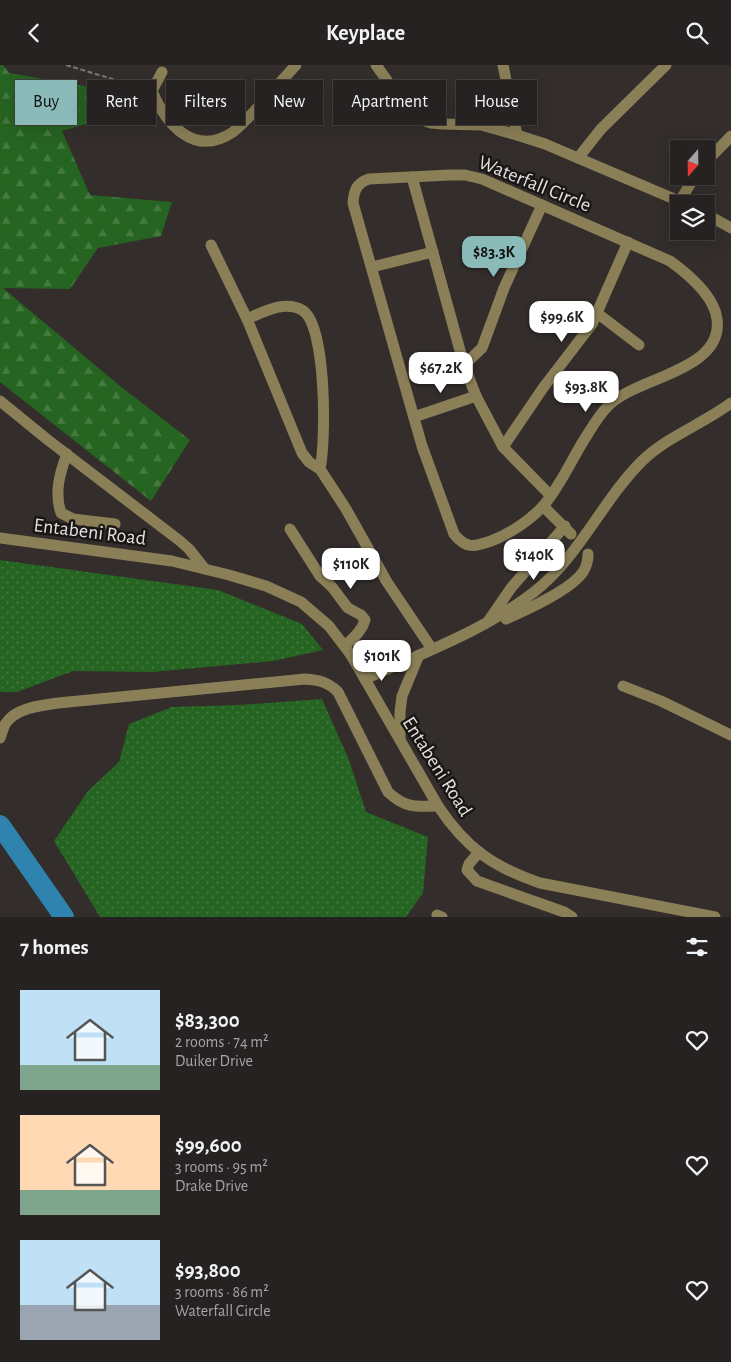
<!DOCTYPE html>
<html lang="en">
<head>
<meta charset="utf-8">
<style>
	body { margin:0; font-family:"Alegreya Sans",sans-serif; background:#2e2a2a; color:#f1f3f6; height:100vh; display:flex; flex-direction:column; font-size:19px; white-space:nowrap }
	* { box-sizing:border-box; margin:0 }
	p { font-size:16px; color:#a4a4a5 }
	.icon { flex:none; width:28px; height:28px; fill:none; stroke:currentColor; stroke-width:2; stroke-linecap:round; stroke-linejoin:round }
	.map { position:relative; height:852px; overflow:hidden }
	.drawer { display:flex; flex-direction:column; background:#262221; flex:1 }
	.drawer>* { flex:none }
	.hud { position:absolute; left:15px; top:15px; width:701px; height:45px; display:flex; gap:10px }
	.needle { width:32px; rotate:200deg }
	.controls { position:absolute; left:670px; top:75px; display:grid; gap:10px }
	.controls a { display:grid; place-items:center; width:45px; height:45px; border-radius:0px; background:#262221; box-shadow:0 5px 20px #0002,0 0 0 1px #423f3f; font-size:25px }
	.price { position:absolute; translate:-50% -42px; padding:0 11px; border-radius:10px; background:#fff; color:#222; font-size:16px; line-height:32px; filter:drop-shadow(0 1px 2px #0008) }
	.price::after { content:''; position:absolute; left:50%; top:30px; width:15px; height:11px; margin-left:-8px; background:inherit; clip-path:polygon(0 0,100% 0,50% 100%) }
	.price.selected { background:#8bbbb9; color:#111 }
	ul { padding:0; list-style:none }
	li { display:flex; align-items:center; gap:15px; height:125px; padding:0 20px }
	li span { display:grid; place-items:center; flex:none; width:140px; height:100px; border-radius:0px; color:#555 }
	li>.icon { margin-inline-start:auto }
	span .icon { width:60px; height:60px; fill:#fffc; stroke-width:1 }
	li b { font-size:21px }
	h2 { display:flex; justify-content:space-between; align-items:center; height:60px; padding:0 20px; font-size:21px }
	.chip { padding:0 18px; border-radius:0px; background:#262221; box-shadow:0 5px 20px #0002,0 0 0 1px #423f3f; font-size:18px; line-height:45px }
	.chip.selected { background:#8bbbb9; color:#111 }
	header { display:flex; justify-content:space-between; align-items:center; height:65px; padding:0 20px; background:#262221; font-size:22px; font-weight:600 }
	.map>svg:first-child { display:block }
	.grass { fill:url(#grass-dots) }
	.forest { fill:url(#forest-firs) }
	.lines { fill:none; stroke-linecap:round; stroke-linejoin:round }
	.river { stroke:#2e84af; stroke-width:20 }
	.path { stroke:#7b7776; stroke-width:2; stroke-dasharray:5 2.5; stroke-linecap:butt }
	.minor { stroke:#8a7f57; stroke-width:11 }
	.labels { text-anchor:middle; stroke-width:5; stroke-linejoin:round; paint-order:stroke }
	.street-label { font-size:20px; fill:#e3e0df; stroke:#191716 }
</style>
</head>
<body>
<header><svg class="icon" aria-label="back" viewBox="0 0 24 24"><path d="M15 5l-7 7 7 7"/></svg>Keyplace<svg class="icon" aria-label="search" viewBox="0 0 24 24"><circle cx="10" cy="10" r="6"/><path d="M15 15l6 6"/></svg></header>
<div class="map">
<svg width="731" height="852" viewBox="0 0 731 852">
	<defs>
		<pattern id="grass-dots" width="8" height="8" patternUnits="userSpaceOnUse" patternTransform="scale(1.25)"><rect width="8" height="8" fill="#266421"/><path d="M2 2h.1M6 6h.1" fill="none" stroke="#457a41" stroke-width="1.8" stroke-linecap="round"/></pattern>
		<pattern id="forest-firs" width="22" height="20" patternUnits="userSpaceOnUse" patternTransform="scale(1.25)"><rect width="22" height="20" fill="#266421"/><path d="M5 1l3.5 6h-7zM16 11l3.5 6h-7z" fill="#457a41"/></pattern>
	</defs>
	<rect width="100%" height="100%" fill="#332e2c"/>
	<g class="grass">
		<polygon points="0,495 218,525 302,559 323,585 273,596 152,607 73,606 17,627 0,627"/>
		<polygon points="322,634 349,695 366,747 428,772 423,828 406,852 100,852 54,776 88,726 119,697 129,659 172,642 239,640"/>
	</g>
	<polygon class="forest" points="0,0 3,0 9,8 96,23 138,44 62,66 90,130 172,137 161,171 98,183 70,224 3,223 120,321 190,375 151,436 0,317"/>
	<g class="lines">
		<polyline class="river" points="0,760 64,852"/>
		<polyline class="path" points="66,0 142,23"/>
		<g class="minor">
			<polyline points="376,0 408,45 420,54 431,58 442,59 481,60 517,70 545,79 686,139"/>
			<polyline points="503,0 517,70"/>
			<path d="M162 7 152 26C166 59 194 93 233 67 243 59 252 49 260 40 272 27 284 13 296 0"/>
			<polyline points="578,93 601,64 666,0"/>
			<polyline points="706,97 731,71"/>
			<path d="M450 110H465L482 114 670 196C688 209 714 230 717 254 724 306 636 312 608 341 598 351 591 364 584 375 571 396 560 421 544 440 531 455 509 469 491 476 474 482 466 484 454 469L422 381 353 138C354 126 356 118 369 114Z"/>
			<polyline points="412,112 464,300 476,331 503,382 550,430"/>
			<polyline points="680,136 695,111"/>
			<polyline points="706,149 731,163"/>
			<polyline points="211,180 247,254 302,388 309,397 320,404"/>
			<polyline points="372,202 433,187"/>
			<polyline points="597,248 639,280"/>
			<path d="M247 254C263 247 285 235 302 245 327 259 326 378 320 404L346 444 387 517 432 584"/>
			<polyline points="464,300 482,283 504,223 542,140"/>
			<polyline points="0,336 48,375 180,476 189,484 204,503"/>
			<polyline points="414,352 476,331"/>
			<polyline points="503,382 543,323 592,259 628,177"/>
			<path d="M67 389C60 407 54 428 61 448L73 454 115 459"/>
			<polyline points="543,441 571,469"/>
			<path d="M290 464 320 511 332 522 344 538 348 543 361 550 365 555C362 566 353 573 345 581"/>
			<path d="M0 473 172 496 229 510 266 521 301 537 329 561 351 590 438 741C466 783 493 802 540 818L715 852"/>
			<path d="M506 554C526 545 571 525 583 507 587 501 588 496 588 489"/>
			<polyline points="489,555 511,523 565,461"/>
			<polyline points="351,590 409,593"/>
			<path d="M365 614C422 588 484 566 534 527 579 492 602 436 642 396 668 371 703 359 731 338"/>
			<polyline points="623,621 661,636 731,670"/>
			<path d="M0 673C2 669 3 662 6 658 17 642 41 641 58 638L305 614C319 615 328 617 338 627L388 727C405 743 415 742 438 741"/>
			<polyline points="400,674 400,647 402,631 419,590"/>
			<polyline points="479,787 469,799 467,805 477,816 564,847 572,852"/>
			<polyline points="437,850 442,852"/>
		</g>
	</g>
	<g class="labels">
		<g class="street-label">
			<text transform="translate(535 118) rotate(22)" y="7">Waterfall Circle</text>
			<text transform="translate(90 466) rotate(7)" y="7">Entabeni Road</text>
			<text transform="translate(438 701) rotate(58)" y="7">Entabeni Road</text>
		</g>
	</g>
</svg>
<div class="controls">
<a><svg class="needle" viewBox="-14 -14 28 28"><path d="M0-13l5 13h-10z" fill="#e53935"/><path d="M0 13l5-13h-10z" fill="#a4a4a5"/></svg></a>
<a><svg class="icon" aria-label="layers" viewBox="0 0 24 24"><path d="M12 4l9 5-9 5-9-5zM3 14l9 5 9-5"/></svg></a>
</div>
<b class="price selected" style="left:494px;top:213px">$83.3K</b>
<b class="price" style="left:562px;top:278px">$99.6K</b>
<b class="price" style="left:441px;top:329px">$67.2K</b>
<b class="price" style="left:586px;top:348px">$93.8K</b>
<b class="price" style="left:534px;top:516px">$140K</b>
<b class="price" style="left:351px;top:525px">$110K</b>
<b class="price" style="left:382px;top:617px">$101K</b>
<div class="hud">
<a class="chip selected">Buy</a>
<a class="chip">Rent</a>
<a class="chip">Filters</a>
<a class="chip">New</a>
<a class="chip">Apartment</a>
<a class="chip">House</a>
</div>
</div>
<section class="drawer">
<h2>7 homes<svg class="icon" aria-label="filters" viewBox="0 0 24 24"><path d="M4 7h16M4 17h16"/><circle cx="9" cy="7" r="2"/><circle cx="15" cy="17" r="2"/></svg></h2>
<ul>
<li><span style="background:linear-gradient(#bfe0f5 75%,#7fa58c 0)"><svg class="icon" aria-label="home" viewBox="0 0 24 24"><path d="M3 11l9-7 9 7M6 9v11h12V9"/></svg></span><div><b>$83,300</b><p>2 rooms · 74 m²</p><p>Duiker Drive</p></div><svg class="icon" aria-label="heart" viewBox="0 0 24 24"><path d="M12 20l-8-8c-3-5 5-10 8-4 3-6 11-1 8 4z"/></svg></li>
<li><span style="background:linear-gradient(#ffd9b3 75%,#7fa58c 0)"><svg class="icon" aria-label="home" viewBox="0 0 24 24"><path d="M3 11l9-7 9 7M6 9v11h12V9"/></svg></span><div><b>$99,600</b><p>3 rooms · 95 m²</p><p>Drake Drive</p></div><svg class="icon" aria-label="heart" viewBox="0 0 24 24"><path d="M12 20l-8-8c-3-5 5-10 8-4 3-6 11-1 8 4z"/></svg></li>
<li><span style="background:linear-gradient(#bfe0f5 65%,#9aa5b1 0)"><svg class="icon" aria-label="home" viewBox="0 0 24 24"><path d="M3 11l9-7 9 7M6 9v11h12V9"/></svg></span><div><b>$93,800</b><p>3 rooms · 86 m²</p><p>Waterfall Circle</p></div><svg class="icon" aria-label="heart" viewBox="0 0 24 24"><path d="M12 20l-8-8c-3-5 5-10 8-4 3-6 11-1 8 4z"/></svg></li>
</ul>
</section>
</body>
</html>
